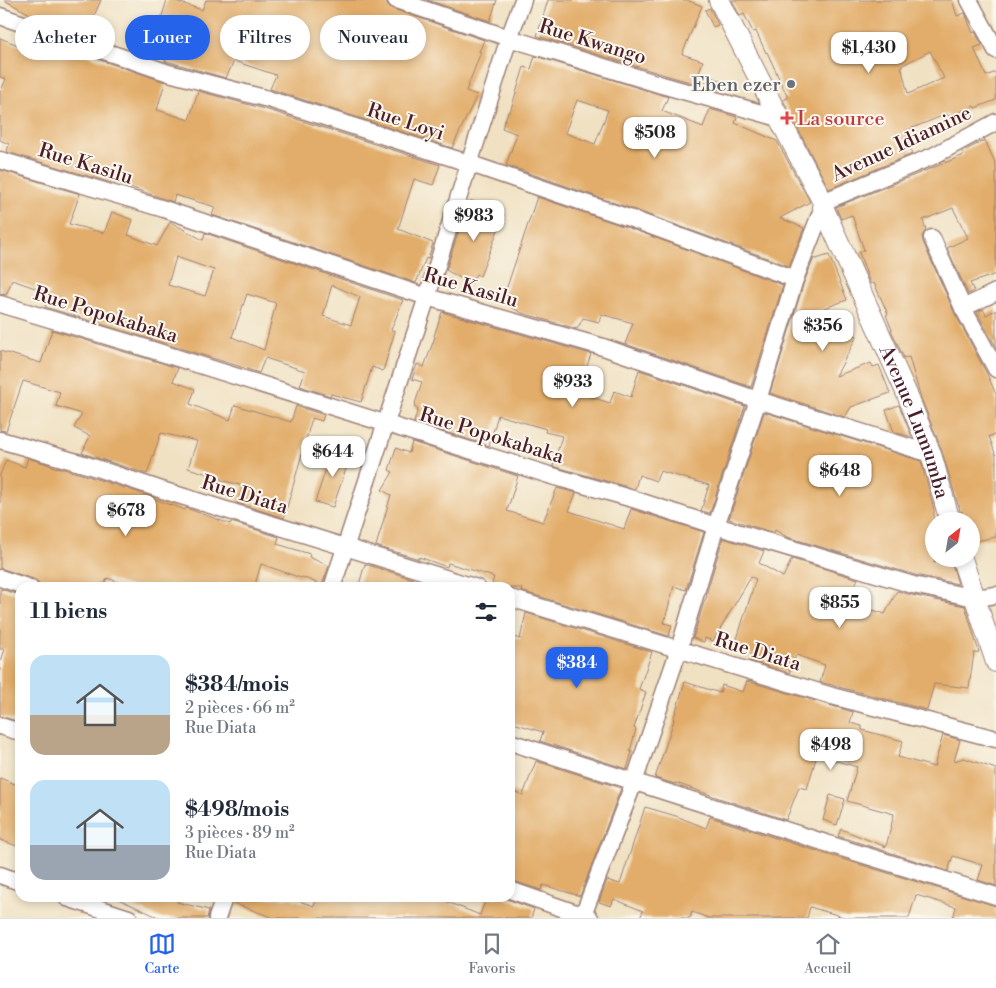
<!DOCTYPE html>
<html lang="fr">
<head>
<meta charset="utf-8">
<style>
	body { margin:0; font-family:"Libre Bodoni",serif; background:#f2f2f3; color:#1f2937; height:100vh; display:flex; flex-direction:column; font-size:19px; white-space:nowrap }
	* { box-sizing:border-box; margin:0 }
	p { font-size:16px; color:#747a83 }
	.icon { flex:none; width:28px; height:28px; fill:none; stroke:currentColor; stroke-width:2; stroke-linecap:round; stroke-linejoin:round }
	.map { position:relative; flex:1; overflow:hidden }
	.side { position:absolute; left:15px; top:582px; width:500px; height:320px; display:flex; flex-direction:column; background:#fff; border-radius:15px; box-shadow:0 2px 8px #0003 }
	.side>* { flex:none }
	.top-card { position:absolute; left:15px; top:15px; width:500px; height:45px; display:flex; gap:10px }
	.needle { width:32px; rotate:31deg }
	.controls { position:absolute; left:925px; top:512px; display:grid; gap:10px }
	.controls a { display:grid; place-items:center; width:55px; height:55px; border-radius:50%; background:#fff; box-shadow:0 2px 8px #0003; font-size:25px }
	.price { position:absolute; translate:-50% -42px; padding:0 11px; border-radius:10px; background:#fff; color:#222; font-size:16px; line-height:32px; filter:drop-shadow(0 1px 2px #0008) }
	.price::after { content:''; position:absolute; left:50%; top:30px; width:15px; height:11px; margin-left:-8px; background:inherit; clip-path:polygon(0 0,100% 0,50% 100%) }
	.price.current { background:#2563eb; color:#fff }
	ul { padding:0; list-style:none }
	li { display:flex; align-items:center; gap:15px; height:125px; padding:0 15px }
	li span { display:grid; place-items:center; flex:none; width:140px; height:100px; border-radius:15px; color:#555 }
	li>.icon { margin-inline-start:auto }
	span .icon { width:60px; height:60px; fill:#fffc; stroke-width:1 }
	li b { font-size:21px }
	h2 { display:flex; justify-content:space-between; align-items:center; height:60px; padding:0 15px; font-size:21px }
	.pill { padding:0 18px; border-radius:22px; background:#fff; box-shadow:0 2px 8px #0003; font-size:18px; line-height:45px }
	.pill.current { background:#2563eb; color:#fff }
	.tab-bar { display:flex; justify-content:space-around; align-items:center; height:70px; border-top:1px solid #e0e1e3; background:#fff; font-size:14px; color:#747a83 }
	.tab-bar a { display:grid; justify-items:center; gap:2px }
	.tab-bar .current { color:#2563eb }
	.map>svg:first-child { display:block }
	.building { fill:#e2ad6b; fill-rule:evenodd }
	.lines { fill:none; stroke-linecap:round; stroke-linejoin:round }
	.minor-casing { stroke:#9d8076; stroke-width:19 }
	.tertiary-casing { stroke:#9d8076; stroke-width:22 }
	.minor { stroke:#fff; stroke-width:16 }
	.tertiary { stroke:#fff; stroke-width:20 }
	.worship-dot { fill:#6b7280; stroke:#fbf7ec; stroke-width:2 }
	.health-dot { fill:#e0444e; stroke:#fbf7ec; stroke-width:2 }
	.labels { text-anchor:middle; stroke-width:4; stroke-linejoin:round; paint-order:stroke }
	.street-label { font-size:20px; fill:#4a1f2b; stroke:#fbf7ec }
	.worship-label { font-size:20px; fill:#5b616d; stroke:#fbf7ec; text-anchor:end }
	.health-label { font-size:20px; fill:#be3a42; stroke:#fbf7ec; text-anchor:start }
</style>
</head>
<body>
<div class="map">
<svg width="996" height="918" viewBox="0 0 996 918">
	<rect width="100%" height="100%" fill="#fbf7ec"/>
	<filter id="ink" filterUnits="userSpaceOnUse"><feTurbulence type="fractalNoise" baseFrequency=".02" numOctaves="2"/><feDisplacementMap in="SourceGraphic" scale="10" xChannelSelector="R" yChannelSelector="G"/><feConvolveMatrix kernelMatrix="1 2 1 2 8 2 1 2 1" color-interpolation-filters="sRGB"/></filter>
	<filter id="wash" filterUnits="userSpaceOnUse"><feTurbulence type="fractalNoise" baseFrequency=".0096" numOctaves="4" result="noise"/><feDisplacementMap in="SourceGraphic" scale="20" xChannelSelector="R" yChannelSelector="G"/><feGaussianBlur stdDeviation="1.12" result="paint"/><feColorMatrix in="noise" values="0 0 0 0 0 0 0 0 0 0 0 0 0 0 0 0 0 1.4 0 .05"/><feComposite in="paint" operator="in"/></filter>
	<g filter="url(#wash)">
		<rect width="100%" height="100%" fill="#f0e1c2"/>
		<g id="blocks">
			<g class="building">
				<polygon points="4,0 101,0 86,34 39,19"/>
				<polygon points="167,0 172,0 202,10 206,0 386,0 388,6 393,9 484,40 479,52 481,52 466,91 477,95 452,148 270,89 276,75 234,61 226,78 166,61 165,61 175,24 161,19"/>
				<polygon points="427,0 497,0 490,21"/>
				<polygon points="548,0 687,0 702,6 682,54 703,61 699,73 722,81 718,90 665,75 537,36"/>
				<path d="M732 0H952L957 16 965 13 973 33 975 32 982 45 974 48 986 76 996 72V100L975 108 974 106 949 117 947 114 905 131 912 154 829 189 783 100 788 98 767 52 766 53 756 31 753 32 744 14 740 16ZM930 51 944 78 908 94 901 66Z"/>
				<polygon points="710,8 718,25 713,27 705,10"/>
				<polygon points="32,37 165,82 157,110 189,120 198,91 265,109 440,165 433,185 414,179 398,229 433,243 428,259 426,258 416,283 212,215 215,207 175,195 173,202 115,182 115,184 7,152 9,144 0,140 0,93 6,79 0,77 0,38 28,49"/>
				<path d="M535 56 668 97 662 111 703 127 710 109 737 117 735 123 777 141 810 202 780 218 804 228 789 266 635 210 506 165 517 134 502 128 508 112H510L524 67 531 69ZM577 100 608 110 595 144 565 133Z"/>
				<polygon points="985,140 996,165 996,274 970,283 974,291 968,294 947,248 968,238 953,208 923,220 926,230 922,236 923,242 954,312 987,374 996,394 996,435 989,436 996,456 996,537 971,542 971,521 964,521 962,511 960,512 959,505 958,505 942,451 921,398 909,357 904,358 891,330 892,330 886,315 888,314 874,283 871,284 869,281 859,252 864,250 852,215 841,219 836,207 964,155 962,152"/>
				<path d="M0 170 80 194 69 224 104 233 112 212 133 220 128 235 157 246 170 222 203 240 205 233 403 300 391 330 395 331 383 371 372 367 361 402 331 394 330 396 300 386 305 371 265 358 259 373 235 365 45 307 50 293 12 280 6 295 0 294ZM176 257 214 270 205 296 168 285ZM332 285 360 297 351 325 323 316ZM247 294 276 303 264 350 232 337Z"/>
				<polygon points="537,197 629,228 783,285 751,387 625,344 633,323 601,314 599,322 583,318 577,329 522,313 502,302"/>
				<polygon points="471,201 504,215 480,276 476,274 471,284 446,270 461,224"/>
				<polygon points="829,255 847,300 813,312 857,336 836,376 871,363 873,367 879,365 890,393 851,407 845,417 770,393 804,282 814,258 816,259"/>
				<polygon points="983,309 986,315 996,310 996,347 977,312"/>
				<polygon points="442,312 591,354 578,393 610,403 614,391 631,397 639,370 745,406 710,513 701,511 709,485 660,471 656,481 639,475 635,489 553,466 562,436 545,432 546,429 498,415 489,446 414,422 418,409 414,407 422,382 412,379 417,364 424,367 435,337 434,336"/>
				<polygon points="52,330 178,368 173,381 195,389 190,404 230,420 235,405 291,422 296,406 324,415 322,421 312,418 284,518 237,503 243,486 221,480 221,478 188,468 197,441 161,433 147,474 82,453 90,436 74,428 82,414 56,406 60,392 23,381 6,431 0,430 0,351 41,363"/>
				<polygon points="899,405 912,437 894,432 886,410"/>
				<polygon points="764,412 921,461 934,509 934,528 927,547 934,550 934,563 951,560 958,584 915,575 787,537 775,530 774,533 771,531 771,532 729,519"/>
				<polygon points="412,442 518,476 507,511 543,522 557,488 576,493 569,511 624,529 631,509 704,532 686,590 674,586 664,623 672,625 669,636 521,591 522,588 502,588 492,584 494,577 448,563 447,567 419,557 419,559 376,546 391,495 382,490 393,472 389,470 396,448 409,453"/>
				<polygon points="333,448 351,454 333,507 315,502"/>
				<polygon points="28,458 47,464 57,468 57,467 84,475 140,493 170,505 170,504 185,510 186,508 230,524 231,522 279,537 277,544 310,554 309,557 329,566 322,585 302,577 301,578 261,564 254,588 135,588 107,578 105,584 103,583 100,588 48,588 39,585 37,581 33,579 0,568 0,475 6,460 25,467"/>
				<polygon points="723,538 764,551 759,563 783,577 792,559 858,579 846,601 885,614 897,591 911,595 965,606 979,652 974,653 969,688 934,684 927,710 820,682 825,665 796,655 789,673 750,661 753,655 734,648 756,579 751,577 713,641 705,638 704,642 693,638 704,602 707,596 706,595"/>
				<polygon points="365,564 413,579 410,588 358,588"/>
				<polygon points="0,589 20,595 20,722 0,716 0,664 5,649 0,649"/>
				<polygon points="526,613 652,652 639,689 646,692 634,728 636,729 630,751 632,752 627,769 540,741 543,732 510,722 510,636 520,639"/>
				<polygon points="747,681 853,712 850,723 862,726 862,730 903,741 898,757 934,767 943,735 960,740 954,761 964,758 996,769 996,886 978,880 983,865 953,856 948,871 838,836 841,829 886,847 894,814 847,801 857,767 817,755 807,789 799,787 786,820 713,796 676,783 675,784 655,778 674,720 673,720 685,682 720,693 722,685 743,692"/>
				<polygon points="536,761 621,788 580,896 543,885 541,890 510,880 510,790 523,795"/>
				<polygon points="0,778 20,786 20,847 0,840"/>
				<polygon points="830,795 845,799 837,825 823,820"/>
				<polygon points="645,807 676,816 706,828 710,817 829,855 996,906 996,918 953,918 956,907 916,895 909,918 847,918 810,907 807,918 709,918 692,912 690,918 640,918 643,911 614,899 611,906 599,902 607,880 620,884"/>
				<polygon points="116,898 179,898 177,902 209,910 207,918 160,918"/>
				<polygon points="234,898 290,898 314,906 317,898 449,898 447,902 480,915 486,898 504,898 534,909 531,918 274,918 233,903"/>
			</g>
		</g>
	</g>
	<g filter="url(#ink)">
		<use href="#blocks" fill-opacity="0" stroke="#9d8076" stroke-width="1"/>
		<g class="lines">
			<defs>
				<g id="minor">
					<polyline points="396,0 509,38 662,85 779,118"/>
					<polyline points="969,0 996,50"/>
					<polyline points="0,16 169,73 268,99 468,163 632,219 795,279"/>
					<polyline points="0,160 164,209 427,297 603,347 758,400 931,454"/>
					<polyline points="823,202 933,156 996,122"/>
					<polyline points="932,238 963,308 996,369"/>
					<polyline points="0,304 130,343 549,475 633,499 716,526 913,585 975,598 996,595"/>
					<polyline points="963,308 996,292"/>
					<polyline points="0,440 87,465 162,490 477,588"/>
					<polyline points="0,578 30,588"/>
					<polyline points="332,588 427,297 509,38 523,0"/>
					<polyline points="510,598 832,696 996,739"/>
					<polyline points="0,726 20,732"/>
					<polyline points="510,742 832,845 996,896"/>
					<polyline points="0,875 20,882"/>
					<polyline points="510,890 590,918"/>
					<polyline points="67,898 129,918"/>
					<polyline points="217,918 224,898"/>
					<polyline points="582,918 634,782 679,649 716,526 758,400 795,279 823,207"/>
				</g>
				<g id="tertiary">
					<path id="s1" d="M719 0 779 118 823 202V207L906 392 931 454 950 521"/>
					<polyline points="962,559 996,662"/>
				</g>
			</defs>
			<use href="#minor" class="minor-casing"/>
			<use href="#tertiary" class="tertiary-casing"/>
			<use href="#minor" class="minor"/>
			<use href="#tertiary" class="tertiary"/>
		</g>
	</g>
	<circle class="worship-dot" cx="791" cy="84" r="5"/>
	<path class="health-dot" d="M784.5 110.5h5v5h5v5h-5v5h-5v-5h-5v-5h5z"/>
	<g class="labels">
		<g class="street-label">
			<text transform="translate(593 41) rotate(17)" y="7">Rue Kwango</text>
			<text transform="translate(406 121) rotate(18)" y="7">Rue Loyi</text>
			<text transform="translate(901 143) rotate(-25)" y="7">Avenue Idiamine</text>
			<text transform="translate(86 163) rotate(17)" y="7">Rue Kasilu</text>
			<text transform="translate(471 287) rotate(16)" y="7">Rue Kasilu</text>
			<text transform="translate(106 314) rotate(17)" y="7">Rue Popokabaka</text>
			<text dy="7" stroke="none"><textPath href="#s1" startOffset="466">Avenue Lumumba</textPath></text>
			<text transform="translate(492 435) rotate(17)" y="7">Rue Popokabaka</text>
			<text transform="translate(245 494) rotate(17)" y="7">Rue Diata</text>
			<text transform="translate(758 651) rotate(17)" y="7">Rue Diata</text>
		</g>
		<g class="worship-label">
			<text x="781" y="91">Eben ezer</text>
		</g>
		<g class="health-label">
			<text x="797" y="125">La source</text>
		</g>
	</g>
</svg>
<div class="controls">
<a><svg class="needle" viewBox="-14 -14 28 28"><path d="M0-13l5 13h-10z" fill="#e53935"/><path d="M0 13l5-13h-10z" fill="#747a83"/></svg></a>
</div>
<b class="price" style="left:869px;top:74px">$1,430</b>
<b class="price" style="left:655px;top:159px">$508</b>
<b class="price" style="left:474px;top:242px">$983</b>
<b class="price" style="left:823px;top:352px">$356</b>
<b class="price" style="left:573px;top:408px">$933</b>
<b class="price" style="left:333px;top:478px">$644</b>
<b class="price" style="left:840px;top:497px">$648</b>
<b class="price" style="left:126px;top:537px">$678</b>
<b class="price" style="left:840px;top:629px">$855</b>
<b class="price current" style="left:577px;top:689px">$384</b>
<b class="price" style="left:831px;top:771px">$498</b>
<div class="top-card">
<a class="pill">Acheter</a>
<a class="pill current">Louer</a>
<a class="pill">Filtres</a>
<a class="pill">Nouveau</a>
</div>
<section class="side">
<h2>11 biens<svg class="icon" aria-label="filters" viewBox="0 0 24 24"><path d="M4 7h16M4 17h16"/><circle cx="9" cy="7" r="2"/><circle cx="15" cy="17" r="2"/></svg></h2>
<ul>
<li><span style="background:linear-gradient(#bfe0f5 60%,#b9a48a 0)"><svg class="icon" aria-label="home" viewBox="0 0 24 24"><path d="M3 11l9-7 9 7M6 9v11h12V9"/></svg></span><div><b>$384/mois</b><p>2 pièces · 66 m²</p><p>Rue Diata</p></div></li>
<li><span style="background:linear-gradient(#bfe0f5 65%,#9aa5b1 0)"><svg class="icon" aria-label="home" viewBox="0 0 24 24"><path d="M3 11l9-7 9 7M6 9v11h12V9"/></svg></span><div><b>$498/mois</b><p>3 pièces · 89 m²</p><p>Rue Diata</p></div></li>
</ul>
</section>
</div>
<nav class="tab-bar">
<a class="current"><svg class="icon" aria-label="map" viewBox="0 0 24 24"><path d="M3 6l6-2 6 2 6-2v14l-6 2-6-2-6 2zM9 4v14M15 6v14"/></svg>Carte</a>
<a><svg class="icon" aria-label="saved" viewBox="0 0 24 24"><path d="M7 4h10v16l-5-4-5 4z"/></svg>Favoris</a>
<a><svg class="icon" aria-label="home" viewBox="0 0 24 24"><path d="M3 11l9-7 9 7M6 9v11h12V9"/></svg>Accueil</a>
</nav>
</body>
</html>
